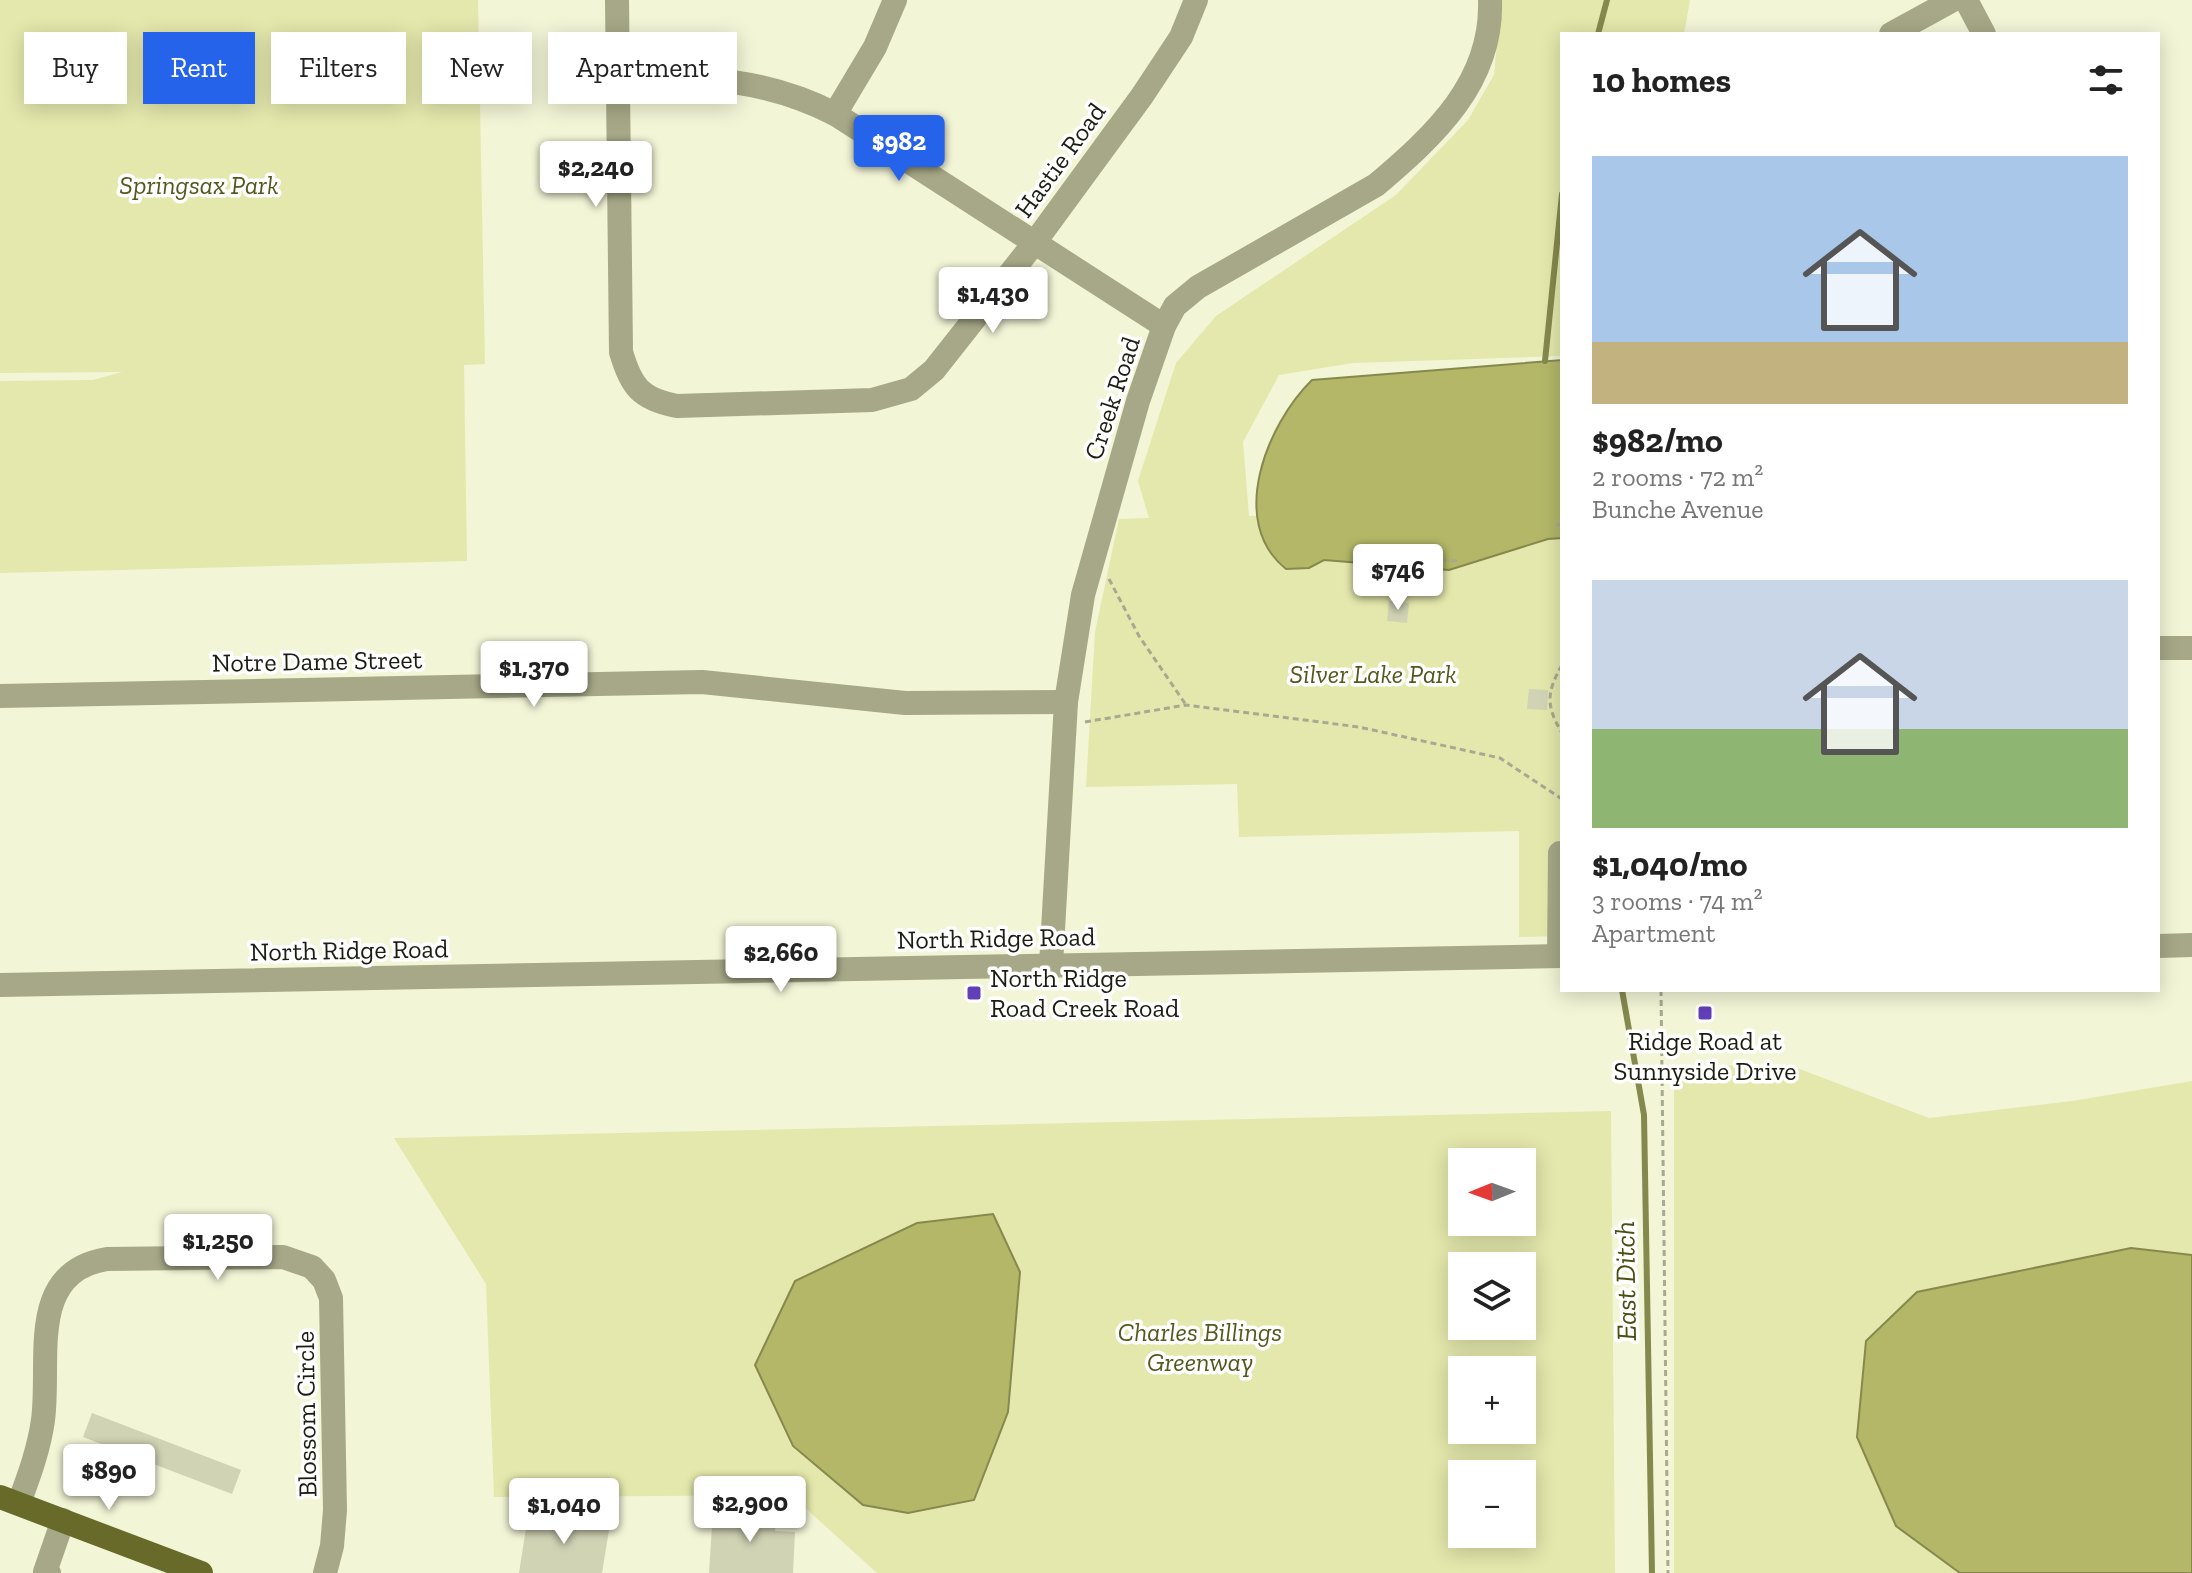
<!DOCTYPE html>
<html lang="en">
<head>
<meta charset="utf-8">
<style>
	body { margin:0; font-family:"Zilla Slab",serif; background:#f6f6f6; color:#222; height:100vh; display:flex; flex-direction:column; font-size:30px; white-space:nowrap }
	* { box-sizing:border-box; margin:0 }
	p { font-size:26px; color:#767676 }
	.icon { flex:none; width:44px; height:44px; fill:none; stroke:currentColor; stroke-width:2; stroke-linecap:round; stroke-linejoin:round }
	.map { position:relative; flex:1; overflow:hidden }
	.panel { position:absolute; left:1560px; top:32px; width:600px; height:960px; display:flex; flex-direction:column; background:#fff; border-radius:0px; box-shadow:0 4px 20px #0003 }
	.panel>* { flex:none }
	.top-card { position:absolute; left:24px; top:32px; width:760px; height:72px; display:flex; gap:16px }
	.needle { width:52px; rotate:269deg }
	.controls { position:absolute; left:1448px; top:1148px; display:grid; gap:16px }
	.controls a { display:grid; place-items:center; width:88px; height:88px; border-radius:0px; background:#fff; box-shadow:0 4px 20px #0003; font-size:40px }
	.price { position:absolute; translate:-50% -68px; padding:0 18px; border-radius:8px; background:#fff; color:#222; font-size:26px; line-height:52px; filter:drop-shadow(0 2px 4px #0008) }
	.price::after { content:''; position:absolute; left:50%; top:48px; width:24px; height:18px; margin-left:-12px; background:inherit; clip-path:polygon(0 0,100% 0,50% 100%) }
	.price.selected { background:#2563eb; color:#fff }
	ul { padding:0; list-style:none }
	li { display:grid; align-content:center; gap:16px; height:424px; padding:0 32px }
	li span { display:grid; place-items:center; height:248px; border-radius:0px; color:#555 }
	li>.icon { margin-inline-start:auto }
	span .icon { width:144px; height:144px; fill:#fffc; stroke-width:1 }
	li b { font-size:34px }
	h2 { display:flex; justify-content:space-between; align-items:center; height:96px; padding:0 32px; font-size:34px }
	.chip { padding:0 28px; border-radius:0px; background:#fff; box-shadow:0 4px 20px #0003; font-size:28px; line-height:72px }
	.chip.selected { background:#2563eb; color:#fff }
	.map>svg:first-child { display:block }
	.green { fill:#e4e8ac; fill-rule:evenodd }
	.water { fill:#b3b767; stroke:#86894d; stroke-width:2 }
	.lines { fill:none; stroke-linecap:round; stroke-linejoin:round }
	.stream { stroke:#86894d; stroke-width:6 }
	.building { fill:#d0d3b4 }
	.path { stroke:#a7a991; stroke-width:3; stroke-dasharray:6 4; stroke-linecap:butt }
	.minor { stroke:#a6a887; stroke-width:24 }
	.major { stroke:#686a29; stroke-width:24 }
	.poi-dot { fill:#613fb7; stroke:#fff; stroke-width:3 }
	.labels { text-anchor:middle; stroke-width:7; stroke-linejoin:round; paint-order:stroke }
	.street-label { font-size:26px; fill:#1c1d11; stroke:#fff }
	.park-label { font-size:26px; font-style:italic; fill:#55581d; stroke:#fff }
	.poi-label { font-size:26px; fill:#1c1d11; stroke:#fff; text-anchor:start }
	.water-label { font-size:28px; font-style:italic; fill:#4d4e12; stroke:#fff }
</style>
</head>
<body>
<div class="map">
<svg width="2192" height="1573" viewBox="0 0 2192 1573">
	<rect width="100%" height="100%" fill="#f2f5d6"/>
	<g class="green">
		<polygon points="0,0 478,0 485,364 464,365 467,561 0,573 0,381 93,380 122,372 0,373"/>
		<polygon points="1501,0 1690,0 1684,34 1562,34 1562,356 1353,363 1279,375 1243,442 1249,516 1562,509 1562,936 1519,937 1519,831 1239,837 1237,784 1086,787 1095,632 1119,519 1149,518 1138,481 1176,363 1216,316 1396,195 1468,120 1494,75"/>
		<polygon points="1789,1065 1929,1118 2072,1101 2192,1081 2192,1573 1674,1573 1674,1086 1705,1066"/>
		<path d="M1611 1111 1615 1573H877L791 1495 494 1497 486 1284 394 1138ZM1462 1162H1522V1222H1462ZM1462 1266H1522V1326H1462ZM1462 1370H1522V1430H1462ZM1462 1474H1522V1534H1462Z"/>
	</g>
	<g class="water">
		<path d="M1562 360V538L1548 539 1449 570 1324 560 1309 568 1286 569C1227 522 1267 424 1312 380Z"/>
		<polygon points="993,1214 1020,1272 1008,1412 974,1500 908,1513 863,1505 793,1446 755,1365 795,1281 917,1223"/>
		<polygon points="2131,1248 2192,1255 2192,1573 1960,1573 1896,1526 1857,1437 1866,1341 1917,1292"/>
	</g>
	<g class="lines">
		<g class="stream">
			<polyline points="1598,34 1607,0"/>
			<polyline points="1545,361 1562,194"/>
			<polyline points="1622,990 1644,1115 1652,1573"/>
		</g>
	</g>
	<g class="building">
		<polygon points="1389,601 1409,603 1407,623 1387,621"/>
		<polygon points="1529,689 1548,690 1547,710 1527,709"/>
		<polygon points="92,1413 241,1470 232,1494 83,1437"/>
		<polygon points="713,1510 777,1515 775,1531 795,1532 793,1573 709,1573"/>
		<polygon points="536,1512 610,1524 602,1573 519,1573 526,1528 533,1529"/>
	</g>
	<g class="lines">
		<g class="path">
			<polyline points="1556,525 1562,524"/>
			<polyline points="1421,558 1457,561"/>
			<polyline points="1109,579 1139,636 1186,705"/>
			<polyline points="1435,581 1438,561"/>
			<path d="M1562 665C1546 693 1546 706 1562 733"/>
			<polyline points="1085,722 1186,705 1359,727 1500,758 1562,799"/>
			<polyline points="1661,990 1668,1573"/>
		</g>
		<g class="minor">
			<path d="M617 0 621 352C631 386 640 399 677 406L872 400 911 389 934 370 1035 242 1142 96 1181 37 1196 0"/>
			<polyline points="1966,0 1984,34"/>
			<polyline points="1891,34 1953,0"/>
			<path d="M618 76C698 77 763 77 835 114L1164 326"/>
			<polyline points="835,114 875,47 895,0"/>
			<polyline points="2158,648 2192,648"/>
			<polyline points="0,696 702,682 905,703 1066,702"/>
			<polyline points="2158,946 2192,945"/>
			<polyline points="1559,956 1560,853"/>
			<path d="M1051 965 1066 702 1083 595 1138 401 1164 326 1175 306 1198 287 1376 185C1435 135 1493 82 1490 0"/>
			<polyline points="0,985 1562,956"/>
			<path d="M19 1503C29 1476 39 1449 43 1420 51 1360 26 1272 107 1259L283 1257 312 1267 324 1280 331 1298 335 1510 332 1546 325 1573"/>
			<polyline points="49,1573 45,1572 63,1520"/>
		</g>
		<polyline class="major" points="0,1497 201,1573"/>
	</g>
	<g class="poi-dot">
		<rect x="966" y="985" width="16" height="16" rx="4"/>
		<rect x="1697" y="1005" width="16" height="16" rx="4"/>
	</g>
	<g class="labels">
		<g class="street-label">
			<text transform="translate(1060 160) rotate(-54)" y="9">Hastie Road</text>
			<text transform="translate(1112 398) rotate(-72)" y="9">Creek Road</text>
			<text transform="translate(317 661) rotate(-1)" y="9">Notre Dame Street</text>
			<text transform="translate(996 938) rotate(-1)" y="9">North Ridge Road</text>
			<text transform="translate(349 950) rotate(-1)" y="9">North Ridge Road</text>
			<text transform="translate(306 1414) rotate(-91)" y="9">Blossom Circle</text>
		</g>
		<g class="park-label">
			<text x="199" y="194">Springsax Park</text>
			<text x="1373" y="683">Silver Lake Park</text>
			<text x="1200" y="1341">Charles Billings<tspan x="1200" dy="30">Greenway</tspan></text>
		</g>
		<g class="poi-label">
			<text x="990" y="987">North Ridge<tspan x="990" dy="30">Road Creek Road</tspan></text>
			<text x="1705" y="1050" text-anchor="middle">Ridge Road at<tspan x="1705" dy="30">Sunnyside Drive</tspan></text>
		</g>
		<g class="water-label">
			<text transform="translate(1625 1281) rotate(-91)" y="10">East Ditch</text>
		</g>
	</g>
</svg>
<div class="controls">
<a><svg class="needle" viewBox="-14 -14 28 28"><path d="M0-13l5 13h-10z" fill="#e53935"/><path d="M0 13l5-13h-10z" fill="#767676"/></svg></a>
<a><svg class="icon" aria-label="layers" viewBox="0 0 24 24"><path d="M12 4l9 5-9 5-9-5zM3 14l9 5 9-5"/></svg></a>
<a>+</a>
<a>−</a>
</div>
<b class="price selected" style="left:899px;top:183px">$982</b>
<b class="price" style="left:596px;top:209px">$2,240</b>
<b class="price" style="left:993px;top:335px">$1,430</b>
<b class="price" style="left:1398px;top:612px">$746</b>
<b class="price" style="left:534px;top:709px">$1,370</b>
<b class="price" style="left:781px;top:994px">$2,660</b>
<b class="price" style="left:218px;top:1282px">$1,250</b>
<b class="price" style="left:109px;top:1512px">$890</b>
<b class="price" style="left:750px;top:1544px">$2,900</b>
<b class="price" style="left:564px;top:1546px">$1,040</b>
<div class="top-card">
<a class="chip">Buy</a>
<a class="chip selected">Rent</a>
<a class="chip">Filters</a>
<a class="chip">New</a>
<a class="chip">Apartment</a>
</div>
<section class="panel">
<h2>10 homes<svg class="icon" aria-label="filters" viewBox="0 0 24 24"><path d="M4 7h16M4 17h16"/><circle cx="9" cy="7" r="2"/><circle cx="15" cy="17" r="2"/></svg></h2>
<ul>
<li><span style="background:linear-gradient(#a9c7e8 75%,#c2b280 0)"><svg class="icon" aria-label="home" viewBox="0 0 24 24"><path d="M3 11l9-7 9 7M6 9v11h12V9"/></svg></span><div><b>$982/mo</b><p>2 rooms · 72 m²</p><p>Bunche Avenue</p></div></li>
<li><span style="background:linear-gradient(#c9d6e8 60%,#8fb573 0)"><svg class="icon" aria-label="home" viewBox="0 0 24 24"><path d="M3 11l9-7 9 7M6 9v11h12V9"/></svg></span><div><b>$1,040/mo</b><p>3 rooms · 74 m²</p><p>Apartment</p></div></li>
</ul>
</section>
</div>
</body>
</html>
